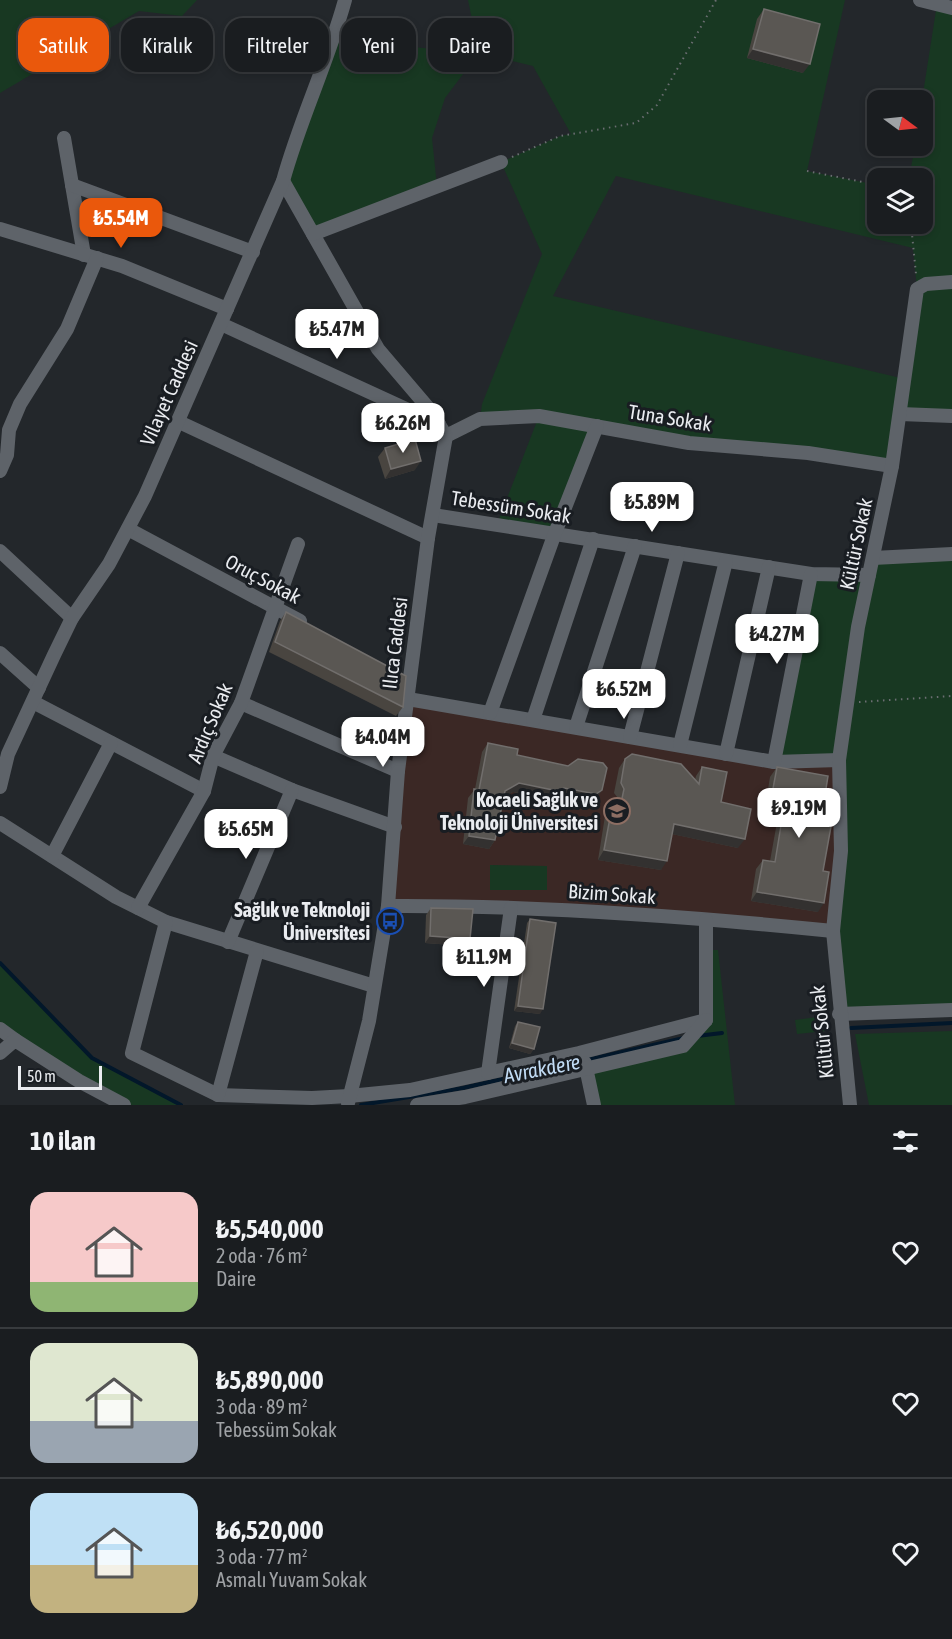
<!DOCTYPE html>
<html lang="tr">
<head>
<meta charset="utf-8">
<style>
	body { margin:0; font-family:"Asap Condensed",sans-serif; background:#232629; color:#f1f3f6; height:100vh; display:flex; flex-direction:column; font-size:22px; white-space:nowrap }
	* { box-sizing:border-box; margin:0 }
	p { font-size:20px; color:#9fa2a5 }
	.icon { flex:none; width:33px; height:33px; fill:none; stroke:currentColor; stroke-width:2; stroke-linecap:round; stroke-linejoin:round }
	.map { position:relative; height:1105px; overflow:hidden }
	.drawer { display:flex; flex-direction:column; background:#1a1d20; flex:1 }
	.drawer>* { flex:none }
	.banner { position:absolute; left:18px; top:18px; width:600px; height:54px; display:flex; gap:12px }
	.needle { width:39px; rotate:105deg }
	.tools { position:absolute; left:867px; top:90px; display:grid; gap:12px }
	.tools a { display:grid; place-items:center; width:66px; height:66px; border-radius:12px; background:#1a1d20; box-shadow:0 3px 9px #0003,0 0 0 2px #383b3e; font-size:30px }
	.scale { position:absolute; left:18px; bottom:15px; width:84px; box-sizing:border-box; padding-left:6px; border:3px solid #eaecf0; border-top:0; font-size:16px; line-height:21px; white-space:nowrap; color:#eaecf0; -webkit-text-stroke:4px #191d22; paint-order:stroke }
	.price { position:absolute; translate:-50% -51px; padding:0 14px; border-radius:12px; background:#fff; color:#222; font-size:20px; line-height:39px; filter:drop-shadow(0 2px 3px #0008) }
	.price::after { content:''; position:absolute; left:50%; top:36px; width:18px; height:14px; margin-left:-9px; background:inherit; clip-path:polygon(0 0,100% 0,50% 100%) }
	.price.active { background:#ea580c; color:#fff }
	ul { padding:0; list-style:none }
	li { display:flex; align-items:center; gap:18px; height:150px; padding:0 30px }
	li+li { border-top:2px solid #383b3e }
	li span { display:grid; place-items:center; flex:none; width:168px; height:120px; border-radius:18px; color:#555 }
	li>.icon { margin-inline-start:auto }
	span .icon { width:72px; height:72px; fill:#fffc; stroke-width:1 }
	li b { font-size:26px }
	h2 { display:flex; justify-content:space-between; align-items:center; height:72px; padding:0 30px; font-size:26px }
	.pill { padding:0 21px; border-radius:18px; background:#1a1d20; box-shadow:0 3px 9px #0003,0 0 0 2px #383b3e; font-size:21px; line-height:54px }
	.pill.active { background:#ea580c; color:#fff }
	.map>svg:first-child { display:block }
	.education { fill:#3b2825 }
	.green { fill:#183822; fill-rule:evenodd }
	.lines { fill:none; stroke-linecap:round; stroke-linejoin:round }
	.stream { stroke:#02172a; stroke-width:4 }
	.path { stroke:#6b6e72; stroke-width:2; stroke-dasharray:1.5 4.5; stroke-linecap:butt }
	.minor { stroke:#5e6369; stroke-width:14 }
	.wall { fill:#494540 }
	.shaded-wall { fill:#333130 }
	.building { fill:#5a5753; stroke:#716e6c; stroke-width:1.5 }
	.labels { text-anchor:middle; stroke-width:6; stroke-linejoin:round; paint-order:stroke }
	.street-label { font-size:20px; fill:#eaecf0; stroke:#191d22 }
	.poi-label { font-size:20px; font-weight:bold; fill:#eaecf0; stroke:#191d22; text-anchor:end }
	.water-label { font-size:21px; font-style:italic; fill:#c1dbf4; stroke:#191d22 }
</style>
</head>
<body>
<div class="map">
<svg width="952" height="1105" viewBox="0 0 952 1105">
	<rect width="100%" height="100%" fill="#23272b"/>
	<polygon class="education" points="408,699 774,762 839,760 833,931 388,906"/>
	<g class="green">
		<polygon points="0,0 197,0 182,16 139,11 0,93"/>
		<path d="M468 0H845L807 171 877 185 878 224H922V178H909L915 146H922V100L937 4 952 8V416L900 414 892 466 597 426 555 533 497 524 539 416 480 419 482 404 542 254 501 162 560 136 571 134 533 66 479 53 445 98 432 138 437 186 313 234 283 181 334 40 479 53ZM616 176 913 248 917 289 905 379 553 296Z"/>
		<polygon points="952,554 952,1010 839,1014 839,760 774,762 811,574 869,575 873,558"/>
		<polygon points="490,865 547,866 547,890 490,890"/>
		<polygon points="706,950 718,950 735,1105 594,1105 587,1069 683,1046 706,1019"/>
		<polygon points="0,963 92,1058 181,1105 124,1105 0,1029"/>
		<polygon points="825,1016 826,1031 797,1034 795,1020"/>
		<polygon points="952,1031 952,1105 869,1105 855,1034"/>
	</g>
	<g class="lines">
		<g class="stream">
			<polyline points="0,963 92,1058 181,1105"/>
			<polyline points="851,1028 952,1023"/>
			<polyline points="697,1036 722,1033"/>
			<polyline points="361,1105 463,1088 684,1038"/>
		</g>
		<g class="path">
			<polyline points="512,157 560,136 636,123 657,105 716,0"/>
			<polyline points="807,171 878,185"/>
			<polyline points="911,224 916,274"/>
			<polyline points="859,702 952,696"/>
		</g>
		<g class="minor">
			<polyline points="920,0 952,8"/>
			<polyline points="64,138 84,255"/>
			<polyline points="283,181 378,349 430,410 446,436"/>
			<polyline points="72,185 253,252"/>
			<polyline points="0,229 122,266 227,309"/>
			<polyline points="313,234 501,162"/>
			<polyline points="221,324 439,424"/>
			<polyline points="900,414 952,416"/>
			<polyline points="179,422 428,538"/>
			<polyline points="446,436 480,419 539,416 689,443 808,453 892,466"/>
			<polyline points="0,471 7,455 9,430 20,404 67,329 97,258"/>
			<polyline points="433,515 811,574 869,575"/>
			<polyline points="128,529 300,621"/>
			<polyline points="0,551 72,618"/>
			<polyline points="873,558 952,554"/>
			<polyline points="0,653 39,688"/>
			<polyline points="408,699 774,762 839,760"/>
			<polyline points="33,702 204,791"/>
			<polyline points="241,703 398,771"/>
			<polyline points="490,713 555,533 597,426"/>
			<polyline points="533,720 593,539"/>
			<polyline points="576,727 635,546"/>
			<polyline points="630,737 678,553"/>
			<polyline points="680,745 726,561"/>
			<polyline points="726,754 769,567"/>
			<polyline points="213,756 292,790 395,827"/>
			<polyline points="774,762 811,574"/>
			<path d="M0 787 8 754 54 655 72 618 109 564 145 496 283 181C300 119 328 62 345 0"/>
			<polyline points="0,823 116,897 166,922 374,986"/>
			<polyline points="52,856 111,743"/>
			<path d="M388 906C536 905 685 916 833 931"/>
			<polyline points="138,908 204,791 213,756 241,703 298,544"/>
			<polyline points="166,922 132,1053 218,1095 312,1098 349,1096 410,1090 579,1053 706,1020 706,920"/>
			<polyline points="228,942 292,790"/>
			<polyline points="839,1014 952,1010"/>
			<polyline points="0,1029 15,1040"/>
			<polyline points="0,1053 15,1040 79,1081 124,1105"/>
			<polyline points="585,1063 594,1105"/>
			<polyline points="488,1073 511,908"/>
			<polyline points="218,1095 257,951"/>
			<polyline points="348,1103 369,1021 388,906 398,771 428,538 446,436"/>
			<polyline points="417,1105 465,1097 683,1046 706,1020"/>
			<polyline points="850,1105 833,931 841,851 839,760 858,627 892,466 917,289 926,284 952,282"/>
		</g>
	</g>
	<g class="wall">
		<polygon points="764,9 803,73 747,58 757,19"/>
		<polygon points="385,448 415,470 385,479 378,457"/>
		<polygon points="286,612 403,707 396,716 269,652 280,621"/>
		<polygon points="488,743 517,755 602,790 596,799 589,803 560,797 557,801 513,792 503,797 495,840 489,849 463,844 468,798 475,789 482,752"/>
		<polygon points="625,759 695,780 696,776 702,767 721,802 738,848 672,834 661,870 598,860 605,816 612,807 615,807 618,798 614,793 619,768"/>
		<polygon points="777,767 821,820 823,871 818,912 751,901 756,869 763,860 770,861 779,811 765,808 770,777"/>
		<polygon points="431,908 470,939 465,946 425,943 426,915"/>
		<polygon points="530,919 540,1014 514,1011 527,923"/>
		<polygon points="518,1022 534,1049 530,1054 509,1048 515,1026"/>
	</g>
	<g class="shaded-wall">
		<polygon points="753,49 810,64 803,73 747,58"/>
		<polygon points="421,461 415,470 385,479 391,469"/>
		<polygon points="519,783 564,788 602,790 596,799 589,803 560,797 557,801 513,792 498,799 505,791"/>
		<polygon points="771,799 785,801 779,811 765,808"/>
		<polygon points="674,824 745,839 738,848 667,833"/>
		<polygon points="469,836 495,840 489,849 463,844"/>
		<polygon points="604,850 667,861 661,870 598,860"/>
		<polygon points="757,892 824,903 818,912 751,901"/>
		<polygon points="430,936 470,939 465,946 425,943"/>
		<polygon points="518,1006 543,1009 540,1014 514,1011"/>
		<polygon points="512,1043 534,1049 530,1054 509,1048"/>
	</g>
	<g class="building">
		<polygon points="764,9 820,24 810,64 753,49"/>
		<polygon points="415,439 421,461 391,469 385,448"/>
		<polygon points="286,612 406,676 403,707 275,642"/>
		<polygon points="488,743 518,749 517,755 568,766 578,759 603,763 607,768 602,790 596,794 564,788 563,792 519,783 505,791 495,840 469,836 474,789 479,790"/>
		<polygon points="632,754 681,764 699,784 702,767 727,772 721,802 751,809 745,839 674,824 667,861 604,850 612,807 620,808 624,789 621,783 625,759"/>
		<polygon points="777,767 828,776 821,820 832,821 823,871 829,872 824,903 757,892 763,860 775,862 785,801 771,799"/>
		<polygon points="431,908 473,909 470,939 430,936"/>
		<polygon points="530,919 556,923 543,1009 518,1006"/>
		<polygon points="518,1022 540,1027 534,1049 512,1043"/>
	</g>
	<defs>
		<symbol id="university-ring" viewBox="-11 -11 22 22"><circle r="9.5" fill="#191d22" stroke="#8d6e63" stroke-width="1.5"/><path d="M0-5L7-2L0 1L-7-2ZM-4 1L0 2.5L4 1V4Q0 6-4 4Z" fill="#8d6e63"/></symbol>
		<symbol id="bus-ring" viewBox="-11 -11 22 22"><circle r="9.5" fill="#191d22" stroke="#1a4fb4" stroke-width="1.5"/><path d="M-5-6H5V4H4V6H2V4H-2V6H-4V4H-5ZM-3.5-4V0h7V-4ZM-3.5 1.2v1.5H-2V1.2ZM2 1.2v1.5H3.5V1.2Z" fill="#1a4fb4"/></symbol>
	</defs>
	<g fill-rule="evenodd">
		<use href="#university-ring" x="602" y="796" width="30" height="30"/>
		<use href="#bus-ring" x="375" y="906" width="30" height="30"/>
	</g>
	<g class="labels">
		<g class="street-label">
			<text transform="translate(169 393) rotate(-66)" y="7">Vilayet Caddesi</text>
			<text transform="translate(670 418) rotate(9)" y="7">Tuna Sokak</text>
			<text transform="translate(511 507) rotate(9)" y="7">Tebessüm Sokak</text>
			<text transform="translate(856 544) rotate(-78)" y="7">Kültür Sokak</text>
			<text transform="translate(263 579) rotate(28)" y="7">Oruç Sokak</text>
			<text transform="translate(395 643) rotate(-83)" y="7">Ilıca Caddesi</text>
			<text transform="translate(210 723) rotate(-67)" y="7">Ardıç Sokak</text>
			<text transform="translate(612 894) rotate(4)" y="7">Bizim Sokak</text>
			<text transform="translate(822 1032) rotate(-96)" y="7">Kültür Sokak</text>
		</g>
		<g class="poi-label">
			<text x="598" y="807">Kocaeli Sağlık ve<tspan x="598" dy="23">Teknoloji Üniversitesi</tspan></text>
			<text x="370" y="917">Sağlık ve Teknoloji<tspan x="370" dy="23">Üniversitesi</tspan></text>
		</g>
		<g class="water-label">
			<text transform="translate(542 1069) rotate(-11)" y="7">Avrakdere</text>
		</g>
	</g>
</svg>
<div class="tools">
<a><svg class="needle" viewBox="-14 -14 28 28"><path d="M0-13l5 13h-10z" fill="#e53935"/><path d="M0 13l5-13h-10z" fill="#9fa2a5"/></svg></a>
<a><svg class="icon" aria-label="layers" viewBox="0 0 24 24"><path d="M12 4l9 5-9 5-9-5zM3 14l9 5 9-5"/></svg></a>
</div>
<div class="scale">50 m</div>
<b class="price active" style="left:121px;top:249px">₺5.54M</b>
<b class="price" style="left:337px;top:360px">₺5.47M</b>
<b class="price" style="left:403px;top:454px">₺6.26M</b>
<b class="price" style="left:652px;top:533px">₺5.89M</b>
<b class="price" style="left:777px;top:665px">₺4.27M</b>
<b class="price" style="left:624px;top:720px">₺6.52M</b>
<b class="price" style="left:383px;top:768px">₺4.04M</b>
<b class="price" style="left:799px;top:839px">₺9.19M</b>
<b class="price" style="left:246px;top:860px">₺5.65M</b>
<b class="price" style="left:484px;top:988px">₺11.9M</b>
<div class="banner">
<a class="pill active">Satılık</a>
<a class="pill">Kiralık</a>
<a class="pill">Filtreler</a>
<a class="pill">Yeni</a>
<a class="pill">Daire</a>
</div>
</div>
<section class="drawer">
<h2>10 ilan<svg class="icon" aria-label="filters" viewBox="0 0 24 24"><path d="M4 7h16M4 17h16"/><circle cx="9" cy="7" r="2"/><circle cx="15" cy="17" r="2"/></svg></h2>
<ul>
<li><span style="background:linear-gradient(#f6c9c9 75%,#8fb573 0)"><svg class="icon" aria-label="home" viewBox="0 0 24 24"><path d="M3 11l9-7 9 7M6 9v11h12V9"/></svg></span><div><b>₺5,540,000</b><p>2 oda · 76 m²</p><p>Daire</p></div><svg class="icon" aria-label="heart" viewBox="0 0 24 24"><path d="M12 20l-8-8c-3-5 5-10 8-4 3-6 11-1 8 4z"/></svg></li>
<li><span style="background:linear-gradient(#dfe7d0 65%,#9aa5b1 0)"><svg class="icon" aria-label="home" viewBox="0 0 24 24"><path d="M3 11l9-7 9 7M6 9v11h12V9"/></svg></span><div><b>₺5,890,000</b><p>3 oda · 89 m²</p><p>Tebessüm Sokak</p></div><svg class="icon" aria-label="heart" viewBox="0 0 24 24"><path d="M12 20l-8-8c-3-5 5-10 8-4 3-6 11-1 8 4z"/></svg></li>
<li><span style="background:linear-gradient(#bfe0f5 60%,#c2b280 0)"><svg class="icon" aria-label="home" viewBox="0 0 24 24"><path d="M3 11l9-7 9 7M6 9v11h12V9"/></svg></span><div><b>₺6,520,000</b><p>3 oda · 77 m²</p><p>Asmalı Yuvam Sokak</p></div><svg class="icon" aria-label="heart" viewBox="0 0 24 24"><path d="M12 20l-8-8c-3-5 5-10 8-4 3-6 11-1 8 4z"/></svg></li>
</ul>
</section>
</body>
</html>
